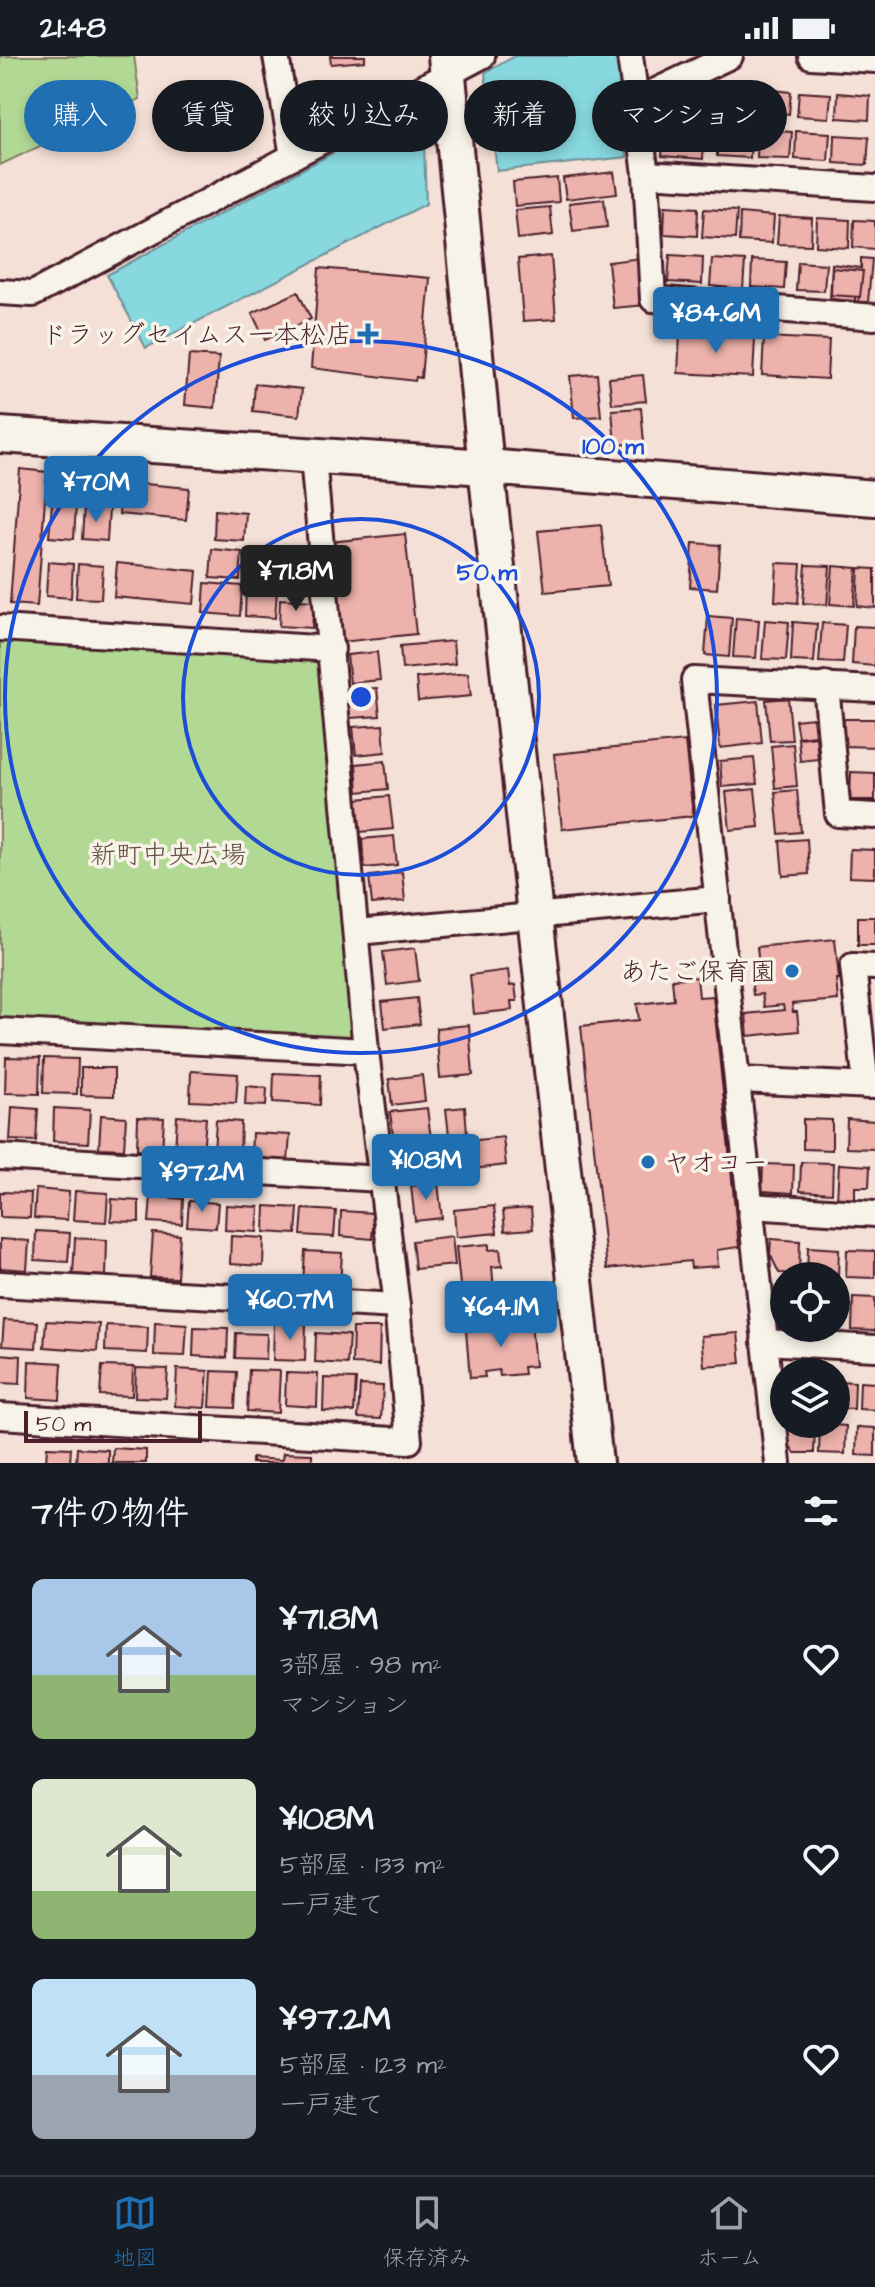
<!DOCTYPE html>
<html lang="ja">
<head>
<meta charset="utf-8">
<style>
	body { margin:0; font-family:"Architects Daughter","Klee One",sans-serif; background:#242831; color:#f1f3f6; height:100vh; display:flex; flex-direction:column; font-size:30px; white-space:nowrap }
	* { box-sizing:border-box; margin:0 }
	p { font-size:26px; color:#9ea1a6 }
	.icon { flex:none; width:44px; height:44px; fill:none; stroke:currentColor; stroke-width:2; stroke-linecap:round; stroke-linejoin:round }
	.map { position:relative; height:1407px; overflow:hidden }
	.side { display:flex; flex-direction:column; background:#171b24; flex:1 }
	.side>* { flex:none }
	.banner { position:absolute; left:24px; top:24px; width:828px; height:72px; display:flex; gap:16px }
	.fabs { position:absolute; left:770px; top:1206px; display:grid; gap:16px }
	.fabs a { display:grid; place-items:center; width:80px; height:80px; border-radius:50%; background:#171b24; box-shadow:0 4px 12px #0003; font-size:40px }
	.scale { position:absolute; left:24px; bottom:20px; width:178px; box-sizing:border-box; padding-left:8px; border:4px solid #4a1f2b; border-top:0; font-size:22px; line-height:28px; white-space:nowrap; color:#4a1f2b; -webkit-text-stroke:6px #f7f3e8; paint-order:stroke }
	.price { position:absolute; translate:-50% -68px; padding:0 18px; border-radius:8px; background:#1f6fb2; color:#fff; font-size:26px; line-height:52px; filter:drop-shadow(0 2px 4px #0008) }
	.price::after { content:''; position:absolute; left:50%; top:48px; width:24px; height:18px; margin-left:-12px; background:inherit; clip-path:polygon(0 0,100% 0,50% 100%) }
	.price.selected { background:#222; color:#fff }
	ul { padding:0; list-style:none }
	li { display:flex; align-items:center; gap:24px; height:200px; padding:0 32px }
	li span { display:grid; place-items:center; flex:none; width:224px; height:160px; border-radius:12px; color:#555 }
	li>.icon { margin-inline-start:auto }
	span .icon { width:96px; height:96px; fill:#fffc; stroke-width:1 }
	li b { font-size:34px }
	h2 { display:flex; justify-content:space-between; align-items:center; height:96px; padding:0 32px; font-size:34px }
	.pill { padding:0 28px; border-radius:36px; background:#171b24; box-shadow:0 4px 12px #0003; font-size:28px; line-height:72px }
	.pill.selected { background:#1f6fb2; color:#fff }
	.status { display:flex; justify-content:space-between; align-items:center; height:56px; padding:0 40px; background:#171b24; direction:ltr }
	.status svg { height:22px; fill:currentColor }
	.tabs { display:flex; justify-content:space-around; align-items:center; height:112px; border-top:2px solid #363941; background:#171b24; font-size:22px; color:#9ea1a6 }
	.tabs a { display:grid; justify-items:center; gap:4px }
	.tabs .selected { color:#1f6fb2 }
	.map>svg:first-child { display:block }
	.green { fill:#b2d994; stroke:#7e7c60; stroke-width:2 }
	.water { fill:#87d8df; stroke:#6f8e97; stroke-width:2 }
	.building { fill:#edb2ac; stroke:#4a1f2b; stroke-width:2 }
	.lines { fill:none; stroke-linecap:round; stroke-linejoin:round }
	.street-casing { stroke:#4a1f2b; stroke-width:30 }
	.secondary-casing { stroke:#4a1f2b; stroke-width:40 }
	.street { stroke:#f7f3e8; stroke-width:24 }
	.secondary { stroke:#f7f3e8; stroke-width:34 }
	.ring { fill:none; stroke:#1d4ed8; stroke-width:4 }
	.poi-dot { fill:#1f6fb2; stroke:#f7f3e8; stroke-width:3 }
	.labels { text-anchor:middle; stroke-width:7; stroke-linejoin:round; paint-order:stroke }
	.poi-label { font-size:26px; fill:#4a1f2b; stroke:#f7f3e8; text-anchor:end }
	.park-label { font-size:26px; fill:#644e45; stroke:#f7f3e8 }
	.centre { fill:#1d4ed8; stroke:#f7f3e8; stroke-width:4 }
	.ring-label { font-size:24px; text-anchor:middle; font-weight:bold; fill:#1d4ed8; stroke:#f7f3e8; stroke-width:7; stroke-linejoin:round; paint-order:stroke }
</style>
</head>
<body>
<div class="status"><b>21:48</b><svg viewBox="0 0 49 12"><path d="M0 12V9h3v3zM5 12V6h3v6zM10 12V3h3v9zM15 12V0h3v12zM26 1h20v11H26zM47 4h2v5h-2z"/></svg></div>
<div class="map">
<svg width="875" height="1407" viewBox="0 0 875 1407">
	<rect width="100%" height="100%" fill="#f4e0d6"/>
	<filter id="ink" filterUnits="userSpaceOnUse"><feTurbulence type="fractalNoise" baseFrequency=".0125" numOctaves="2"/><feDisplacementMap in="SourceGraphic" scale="16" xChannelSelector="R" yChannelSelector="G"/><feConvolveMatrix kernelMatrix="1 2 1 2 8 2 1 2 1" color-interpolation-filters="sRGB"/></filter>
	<g filter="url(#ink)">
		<g class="green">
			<polygon points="0,0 134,0 140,43 0,109"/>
			<polygon points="0,582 319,602 355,983 0,962"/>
		</g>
		<g class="water">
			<polygon points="515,0 616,0 627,101 497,115 485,17"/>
			<polygon points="416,52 423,56 426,148 146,292 107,219"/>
		</g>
		<g class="building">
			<polygon points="330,0 365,0 365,5 331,8"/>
			<polygon points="723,30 756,32 755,60 721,58"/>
			<polygon points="762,33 791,36 789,58 760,55"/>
			<polygon points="799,36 831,38 829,62 797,60"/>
			<polygon points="838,37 870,40 869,64 837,62"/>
			<polygon points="682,43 713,44 712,69 681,68"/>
			<polygon points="758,74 792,76 790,103 757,102"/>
			<polygon points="796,75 830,77 828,105 795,103"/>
			<polygon points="717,76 751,77 750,102 717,100"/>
			<polygon points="835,79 869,81 867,109 834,107"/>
			<polygon points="664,80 704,84 703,103 662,100"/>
			<polygon points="614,116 617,137 566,143 563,122"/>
			<polygon points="557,122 559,146 515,150 513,126"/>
			<polygon points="604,143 607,171 573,175 569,147"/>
			<polygon points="665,150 698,152 697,180 664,178"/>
			<polygon points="550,151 553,179 518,183 515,154"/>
			<polygon points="704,153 737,155 735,183 702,181"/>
			<polygon points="740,157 774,160 772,187 739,185"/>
			<polygon points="779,160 812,162 811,189 777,188"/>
			<polygon points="817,162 850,164 849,192 816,190"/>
			<polygon points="854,164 875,165 875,193 853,191"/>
			<polygon points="670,199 703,201 702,228 668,226"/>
			<polygon points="551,200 556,263 523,265 518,203"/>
			<polygon points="641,202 646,249 613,252 608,206"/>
			<polygon points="861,202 872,203 868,246 858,246 859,238 855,237 855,245 830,243 832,208 861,212"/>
			<polygon points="712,203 745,205 743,233 710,230"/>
			<polygon points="752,204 786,206 784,233 751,231"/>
			<polygon points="798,206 826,208 824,235 796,234"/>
			<polygon points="319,212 430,222 421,322 416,321 415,325 311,312"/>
			<polygon points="832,212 863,215 860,241 831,239"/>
			<polygon points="298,236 311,263 265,284 252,257"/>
			<polygon points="680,277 755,282 753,321 678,317"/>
			<polygon points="764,281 829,284 827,323 762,319"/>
			<polygon points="189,299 219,301 215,352 185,349"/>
			<polygon points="597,318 601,360 574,362 570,320"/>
			<polygon points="643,319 646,345 612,348 609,322"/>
			<polygon points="255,328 302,333 299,360 253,355"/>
			<polygon points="641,352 644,387 615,389 612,354"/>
			<polygon points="20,413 47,416 37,550 10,548"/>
			<polygon points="122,426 189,432 186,464 119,458"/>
			<polygon points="52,448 76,449 74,483 49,481"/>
			<polygon points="84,450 109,452 107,485 82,483"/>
			<polygon points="215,454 246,457 244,485 214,483"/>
			<polygon points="601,469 608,530 545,536 538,475"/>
			<polygon points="405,478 416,578 341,586 330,486"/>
			<polygon points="693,487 720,489 717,533 690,531"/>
			<polygon points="212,493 242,496 240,524 210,522"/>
			<polygon points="48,506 73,508 71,542 46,540"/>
			<polygon points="117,507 197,515 194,548 114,541"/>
			<polygon points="777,507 801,508 798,547 775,545"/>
			<polygon points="78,508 103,510 101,543 76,542"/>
			<polygon points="806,509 830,510 827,549 803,547"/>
			<polygon points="833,510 857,512 854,550 830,548"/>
			<polygon points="859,512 875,513 875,552 857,550"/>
			<polygon points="205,527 242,530 240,560 203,557"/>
			<polygon points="246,532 277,534 275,562 245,560"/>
			<polygon points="280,543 314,545 312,572 279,570"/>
			<polygon points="708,560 732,562 729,601 705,599"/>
			<polygon points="736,562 759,564 756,602 733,601"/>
			<polygon points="765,564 789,566 786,604 762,603"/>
			<polygon points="793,566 817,568 814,606 791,605"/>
			<polygon points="822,567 846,569 843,607 819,606"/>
			<polygon points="854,570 875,571 875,610 852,608"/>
			<polygon points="453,585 455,608 402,613 400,590"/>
			<polygon points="377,596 380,624 350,627 347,599"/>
			<polygon points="468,617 471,640 418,645 416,622"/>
			<polygon points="377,632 380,660 350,662 347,634"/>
			<polygon points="788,642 792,684 770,685 766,644"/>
			<polygon points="758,645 762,687 720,692 716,649"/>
			<polygon points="813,662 815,679 798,681 795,664"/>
			<polygon points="844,663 875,663 875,691 843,690"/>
			<polygon points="383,669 385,696 356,699 353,671"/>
			<polygon points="816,680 818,703 800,705 798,682"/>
			<polygon points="685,685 693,760 562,773 554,698"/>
			<polygon points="793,688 797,730 775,732 771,690"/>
			<polygon points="754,702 757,728 722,731 720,705"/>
			<polygon points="385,705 388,733 358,736 356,708"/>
			<polygon points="851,716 875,717 875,744 850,744"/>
			<polygon points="755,733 759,771 730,774 726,736"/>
			<polygon points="797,734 801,776 779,778 775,736"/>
			<polygon points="389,740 393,773 360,776 357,743"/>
			<polygon points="394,780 397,809 364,812 362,783"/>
			<polygon points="807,783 809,818 783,820 780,785"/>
			<polygon points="850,793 875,794 875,822 849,821"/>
			<polygon points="402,816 405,845 372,848 369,820"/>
			<rect x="858" y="861" width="17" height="28"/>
			<polygon points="835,883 839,923 836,923 838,944 792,948 793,956 797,956 799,975 748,980 746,958 784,954 783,949 764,951 762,938 753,939 750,911 759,910 757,891"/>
			<polygon points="415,892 419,925 387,929 383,896"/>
			<polygon points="508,914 510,930 515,929 517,945 511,945 512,954 474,958 470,919"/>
			<polygon points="697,921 699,941 713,940 739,1191 717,1194 718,1210 691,1212 690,1205 607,1213 581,970 639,964 637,948 674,944 672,923"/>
			<polygon points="417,942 420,968 385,972 382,946"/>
			<polygon points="469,969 473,1019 440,1022 436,972"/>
			<polygon points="6,1001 40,1002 39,1038 5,1037"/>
			<polygon points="44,1002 78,1003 77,1038 43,1037"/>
			<polygon points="81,1012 114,1012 114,1040 81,1039"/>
			<polygon points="191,1015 238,1018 236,1047 190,1045"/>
			<polygon points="274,1017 321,1019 320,1049 273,1046"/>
			<polygon points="422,1019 425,1045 392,1049 389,1023"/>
			<polygon points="246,1030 267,1032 266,1050 245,1049"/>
			<polygon points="12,1051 38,1053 36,1085 10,1084"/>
			<polygon points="465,1051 467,1077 449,1079 446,1053"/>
			<polygon points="54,1052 90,1054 88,1087 53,1085"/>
			<polygon points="427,1052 432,1091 395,1095 390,1056"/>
			<polygon points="101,1059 126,1061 124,1093 99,1092"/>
			<polygon points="177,1060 206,1062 203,1097 175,1095"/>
			<polygon points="138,1061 164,1062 162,1095 137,1093"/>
			<polygon points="803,1063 832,1064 832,1094 803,1093"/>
			<polygon points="847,1063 875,1065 875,1093 846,1092"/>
			<polygon points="216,1064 241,1066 240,1098 214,1096"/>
			<polygon points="252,1077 290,1079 288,1105 251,1103"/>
			<polygon points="503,1081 506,1109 456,1115 453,1087"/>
			<polygon points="432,1095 435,1121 403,1125 399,1099"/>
			<polygon points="801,1106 833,1107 832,1137 800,1135"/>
			<polygon points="763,1108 794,1109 793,1137 762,1135"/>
			<polygon points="839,1108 870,1110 869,1131 855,1131 855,1143 837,1143"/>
			<polygon points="438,1127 442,1162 415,1165 411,1130"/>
			<polygon points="36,1133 69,1136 67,1164 34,1162"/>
			<polygon points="75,1135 108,1137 106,1166 73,1164"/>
			<polygon points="0,1136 31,1137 30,1162 0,1161"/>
			<polygon points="151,1140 183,1143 182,1168 149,1166"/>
			<polygon points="112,1143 139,1145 139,1166 111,1165"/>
			<polygon points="189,1145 218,1147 216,1172 187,1170"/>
			<polygon points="226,1149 259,1151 257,1176 225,1174"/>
			<polygon points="265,1150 298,1152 296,1178 264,1176"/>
			<polygon points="494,1150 497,1177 456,1181 454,1154"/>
			<polygon points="531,1152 533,1173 505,1175 503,1154"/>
			<polygon points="303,1153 336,1155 334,1181 301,1179"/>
			<polygon points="341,1155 374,1157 372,1183 340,1180"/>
			<polygon points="36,1175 70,1177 68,1206 35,1204"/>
			<polygon points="153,1177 180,1179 177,1222 150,1221"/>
			<polygon points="231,1180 264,1182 263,1210 230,1208"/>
			<polygon points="452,1180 455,1209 415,1213 412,1185"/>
			<polygon points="75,1182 107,1184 106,1220 73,1218"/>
			<polygon points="0,1183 29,1185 27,1214 0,1212"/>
			<polygon points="771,1183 800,1185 799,1218 779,1217 770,1198"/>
			<polygon points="489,1188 489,1194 500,1193 502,1210 492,1211 494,1234 461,1238 456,1191"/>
			<polygon points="808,1191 839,1193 838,1220 807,1218"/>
			<polygon points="847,1194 875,1195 875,1222 846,1221"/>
			<polygon points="305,1195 342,1197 340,1231 303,1229"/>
			<polygon points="836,1237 843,1237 842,1267 836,1267"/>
			<polygon points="780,1239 784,1239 784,1272 806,1273 778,1272"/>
			<polygon points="853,1241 875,1242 875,1275 852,1274"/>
			<polygon points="528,1258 529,1267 531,1267 535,1310 523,1311 524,1318 500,1320 499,1314 484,1316 485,1321 470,1322 466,1275 520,1269 519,1259"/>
			<polygon points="4,1264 38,1266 36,1292 2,1290"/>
			<polygon points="46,1265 99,1268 97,1295 44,1291"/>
			<polygon points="155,1266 187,1268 185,1300 154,1299"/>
			<polygon points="274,1267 306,1268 305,1305 273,1304"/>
			<polygon points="106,1269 148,1271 147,1297 105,1295"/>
			<polygon points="194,1271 228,1272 227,1302 193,1300"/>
			<polygon points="353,1272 380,1272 379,1309 352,1308"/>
			<polygon points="236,1277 267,1278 266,1303 235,1302"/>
			<polygon points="316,1277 349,1279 347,1308 315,1306"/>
			<polygon points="738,1277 741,1307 704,1310 701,1280"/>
			<polygon points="0,1298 21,1300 20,1328 0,1327"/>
			<polygon points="29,1305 62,1307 60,1344 28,1342"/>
			<polygon points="102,1310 133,1311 132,1340 100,1339"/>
			<polygon points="136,1312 168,1313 166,1342 135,1341"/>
			<polygon points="177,1313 208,1315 205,1352 175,1350"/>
			<polygon points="249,1314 280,1315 278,1357 247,1355"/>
			<polygon points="212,1315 237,1316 235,1352 210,1351"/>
			<polygon points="286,1317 318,1318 317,1351 285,1349"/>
			<polygon points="324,1322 356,1323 354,1356 323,1355"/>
			<polygon points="836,1325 855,1326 854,1353 836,1352"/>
			<polygon points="860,1326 875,1327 875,1354 859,1353"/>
			<polygon points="360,1329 383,1330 381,1363 358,1362"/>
			<polygon points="789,1368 815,1369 814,1397 795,1397 787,1386"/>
			<polygon points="820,1368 846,1370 845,1398 819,1397"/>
			<polygon points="857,1371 875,1372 875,1400 856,1399"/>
			<polygon points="47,1391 71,1392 70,1407 46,1407"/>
			<polygon points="77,1392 108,1394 108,1407 76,1407"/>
			<polygon points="113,1392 146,1394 146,1407 112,1407"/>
			<polygon points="283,1397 312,1398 312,1407 252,1407 252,1402 282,1404"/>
		</g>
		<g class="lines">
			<defs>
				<g id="street">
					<polyline points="276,0 293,100"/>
					<polyline points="630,0 646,118 653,243 875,261"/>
					<polyline points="811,0 875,4"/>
					<polyline points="635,45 730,0"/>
					<polyline points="646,118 875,132"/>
					<polyline points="0,236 33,238 482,0"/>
					<polyline points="0,572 332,593"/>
					<polyline points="826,629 838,758 875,760"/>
					<polyline points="357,876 718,843"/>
					<polyline points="0,975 366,995"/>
					<polyline points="738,1024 875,1030"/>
					<polyline points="866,1030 853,910 875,911"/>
					<polyline points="0,1101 382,1123"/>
					<polyline points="750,1150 875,1158"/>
					<polyline points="0,1228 397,1250"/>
					<polyline points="764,1286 875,1292"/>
					<polyline points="0,1360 409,1385 397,1250 366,995 313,401"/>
					<polyline points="778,1407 694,624 875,633"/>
				</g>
				<g id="secondary">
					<polyline points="446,0 486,411 595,1407"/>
					<polyline points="0,379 486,411 875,442"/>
				</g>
			</defs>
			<use href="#street" class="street-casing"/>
			<use href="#secondary" class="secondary-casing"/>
			<use href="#street" class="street"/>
			<use href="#secondary" class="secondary"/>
		</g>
	</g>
	<g class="ring">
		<circle cx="361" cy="641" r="178"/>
		<circle cx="361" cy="641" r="356"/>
	</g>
	<g class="poi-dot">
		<path d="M364 266h8v8h8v8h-8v8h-8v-8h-8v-8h8z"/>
		<circle cx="792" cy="915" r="8"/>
		<circle cx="648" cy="1106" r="8"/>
	</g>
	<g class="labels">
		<g class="poi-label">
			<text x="352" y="287">ドラッグセイムス一本松店</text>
			<text x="776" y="924">あたご保育園</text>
			<text x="664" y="1115" text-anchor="start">ヤオコー</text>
		</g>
		<g class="park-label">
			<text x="168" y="807">新町中央広場</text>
		</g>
	</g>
	<circle cx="361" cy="641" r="12" class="centre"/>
	<g class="ring-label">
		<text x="613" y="398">100 m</text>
		<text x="487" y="524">50 m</text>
	</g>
</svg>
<div class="fabs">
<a><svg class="icon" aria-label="locate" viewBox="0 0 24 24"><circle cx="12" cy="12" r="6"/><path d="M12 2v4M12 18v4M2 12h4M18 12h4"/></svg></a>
<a><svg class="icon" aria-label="layers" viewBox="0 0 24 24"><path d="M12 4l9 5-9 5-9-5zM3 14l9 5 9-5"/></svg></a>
</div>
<div class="scale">50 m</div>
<b class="price" style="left:716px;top:299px">¥84.6M</b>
<b class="price" style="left:96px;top:468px">¥70M</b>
<b class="price selected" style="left:296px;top:557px">¥71.8M</b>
<b class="price" style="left:426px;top:1146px">¥108M</b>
<b class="price" style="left:202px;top:1158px">¥97.2M</b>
<b class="price" style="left:290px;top:1286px">¥60.7M</b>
<b class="price" style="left:501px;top:1293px">¥64.1M</b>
<div class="banner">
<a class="pill selected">購入</a>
<a class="pill">賃貸</a>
<a class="pill">絞り込み</a>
<a class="pill">新着</a>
<a class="pill">マンション</a>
</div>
</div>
<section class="side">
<h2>7件の物件<svg class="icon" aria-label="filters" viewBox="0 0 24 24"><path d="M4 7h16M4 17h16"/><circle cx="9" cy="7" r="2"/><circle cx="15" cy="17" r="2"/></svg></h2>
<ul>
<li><span style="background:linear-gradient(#a9c7e8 60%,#8fb573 0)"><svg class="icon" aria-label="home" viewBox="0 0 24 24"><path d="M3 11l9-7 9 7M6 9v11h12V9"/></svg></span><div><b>¥71.8M</b><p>3部屋 · 98 m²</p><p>マンション</p></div><svg class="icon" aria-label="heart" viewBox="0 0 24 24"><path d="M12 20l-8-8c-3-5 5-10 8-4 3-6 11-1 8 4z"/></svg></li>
<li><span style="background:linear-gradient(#dfe7d0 70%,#8fb573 0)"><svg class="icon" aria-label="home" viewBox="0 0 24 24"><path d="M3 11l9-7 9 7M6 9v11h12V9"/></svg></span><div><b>¥108M</b><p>5部屋 · 133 m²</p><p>一戸建て</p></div><svg class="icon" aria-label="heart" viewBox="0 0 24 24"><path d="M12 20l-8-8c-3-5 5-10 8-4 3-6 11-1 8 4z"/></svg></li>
<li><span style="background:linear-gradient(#bfe0f5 60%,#9aa5b1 0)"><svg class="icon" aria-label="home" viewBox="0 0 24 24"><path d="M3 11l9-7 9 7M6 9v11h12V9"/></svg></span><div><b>¥97.2M</b><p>5部屋 · 123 m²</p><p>一戸建て</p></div><svg class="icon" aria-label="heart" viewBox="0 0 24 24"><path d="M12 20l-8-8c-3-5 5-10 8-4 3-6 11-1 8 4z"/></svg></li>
</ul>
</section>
<nav class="tabs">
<a class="selected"><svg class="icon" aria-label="map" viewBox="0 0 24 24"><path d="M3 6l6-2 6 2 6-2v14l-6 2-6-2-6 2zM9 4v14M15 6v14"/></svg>地図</a>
<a><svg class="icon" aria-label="saved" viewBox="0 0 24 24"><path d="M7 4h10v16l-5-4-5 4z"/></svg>保存済み</a>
<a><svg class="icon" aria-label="home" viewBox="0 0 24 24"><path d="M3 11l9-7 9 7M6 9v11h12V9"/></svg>ホーム</a>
</nav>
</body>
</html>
